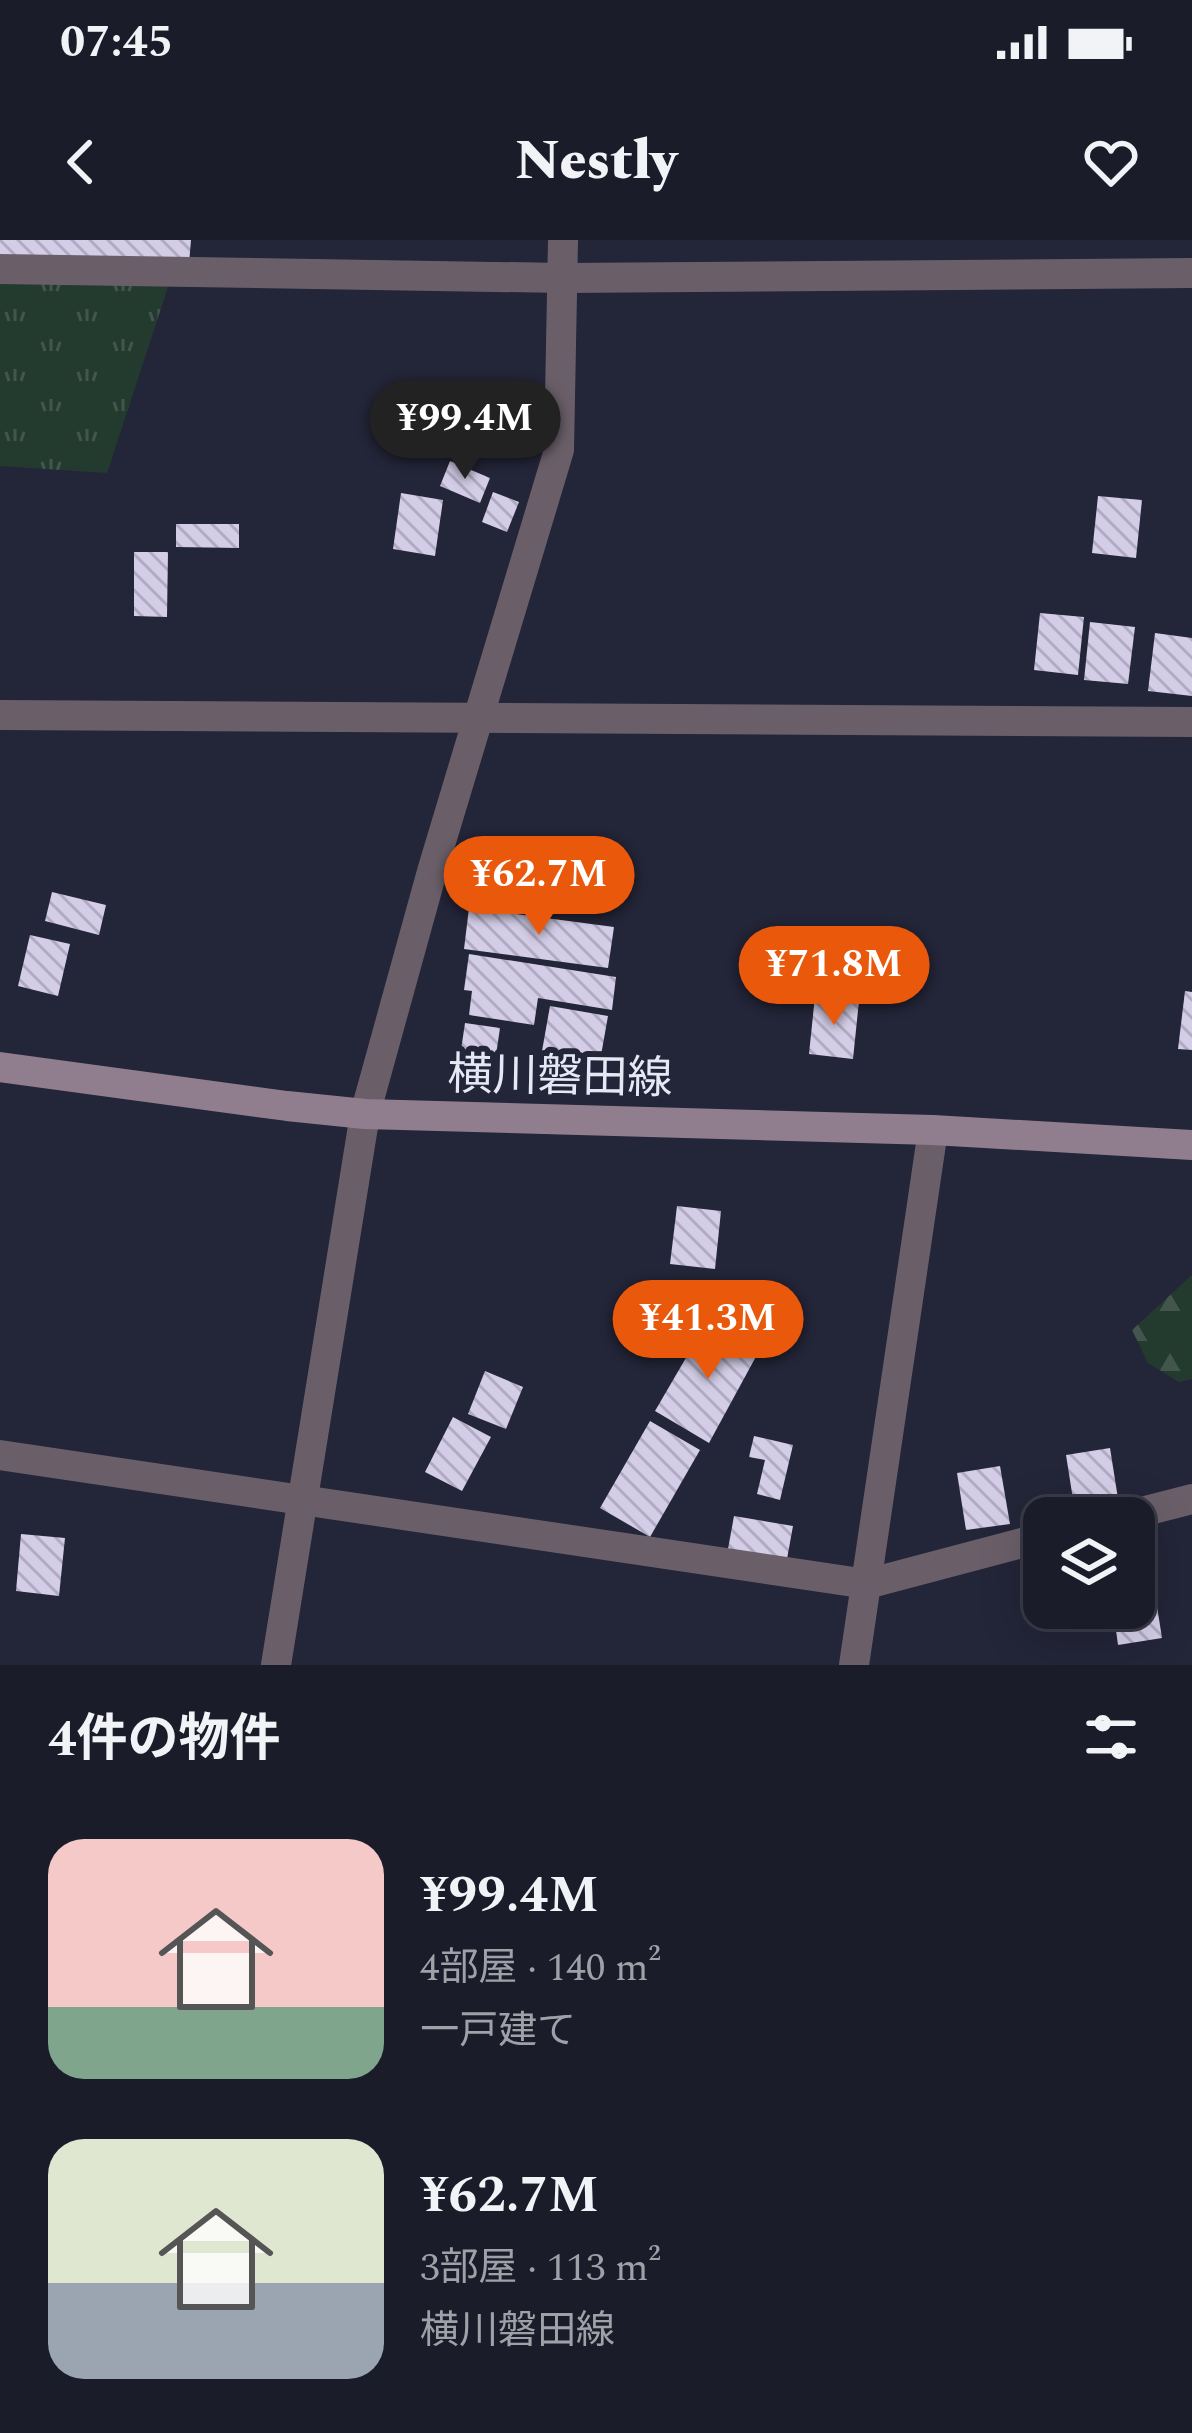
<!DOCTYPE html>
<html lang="ja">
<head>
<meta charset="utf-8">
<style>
	body { margin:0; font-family:Spectral,"Noto Sans JP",serif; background:#272936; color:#f1f3f6; height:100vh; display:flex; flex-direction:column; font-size:45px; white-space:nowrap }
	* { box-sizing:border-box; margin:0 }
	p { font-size:39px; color:#9fa1a8 }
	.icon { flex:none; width:66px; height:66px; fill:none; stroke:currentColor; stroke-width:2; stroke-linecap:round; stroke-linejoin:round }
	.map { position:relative; height:1425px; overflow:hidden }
	.panel { display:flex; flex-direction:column; background:#1a1c2a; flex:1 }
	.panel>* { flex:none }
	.fabs { position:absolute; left:1023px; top:1257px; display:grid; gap:24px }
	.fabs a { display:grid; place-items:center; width:132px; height:132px; border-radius:24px; background:#1a1c2a; box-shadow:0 12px 48px #0002,0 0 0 3px #383a47; font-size:60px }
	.price { position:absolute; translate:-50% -102px; padding:0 27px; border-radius:42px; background:#ea580c; color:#fff; font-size:39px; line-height:78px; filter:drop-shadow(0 3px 6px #0008) }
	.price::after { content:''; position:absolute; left:50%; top:72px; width:36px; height:27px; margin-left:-18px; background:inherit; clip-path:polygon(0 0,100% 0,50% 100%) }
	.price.on { background:#222; color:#fff }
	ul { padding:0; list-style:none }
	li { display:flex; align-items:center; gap:36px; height:300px; padding:0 48px }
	li span { display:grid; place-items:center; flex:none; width:336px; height:240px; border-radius:36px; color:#555 }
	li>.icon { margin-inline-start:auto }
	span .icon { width:144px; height:144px; fill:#fffc; stroke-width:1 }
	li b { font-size:51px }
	h2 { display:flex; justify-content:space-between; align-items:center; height:144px; padding:0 48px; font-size:51px }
	.status { display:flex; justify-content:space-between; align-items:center; height:84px; padding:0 60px; background:#1a1c2a; direction:ltr }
	.status svg { height:33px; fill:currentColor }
	header { display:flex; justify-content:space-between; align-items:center; height:156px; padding:0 48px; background:#1a1c2a; font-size:54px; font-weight:800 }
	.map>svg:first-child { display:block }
	.grass { fill:url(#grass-tufts) }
	.forest { fill:url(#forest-firs) }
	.building { fill:url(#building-back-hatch) }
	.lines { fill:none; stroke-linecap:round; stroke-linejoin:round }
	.minor { stroke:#6a5f69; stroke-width:30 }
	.secondary { stroke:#907e8e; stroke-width:30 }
	.labels { text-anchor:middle; stroke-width:12; stroke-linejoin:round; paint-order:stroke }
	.street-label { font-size:45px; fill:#e7e8f6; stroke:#232538 }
</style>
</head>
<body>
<div class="status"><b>07:45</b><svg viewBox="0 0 49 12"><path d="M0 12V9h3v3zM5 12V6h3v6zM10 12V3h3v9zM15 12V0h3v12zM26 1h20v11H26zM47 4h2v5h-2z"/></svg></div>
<header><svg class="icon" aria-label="back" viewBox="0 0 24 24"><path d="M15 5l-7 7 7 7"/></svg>Nestly<svg class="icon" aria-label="heart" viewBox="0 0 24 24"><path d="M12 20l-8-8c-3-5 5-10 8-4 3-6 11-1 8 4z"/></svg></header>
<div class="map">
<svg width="1192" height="1425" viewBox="0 0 1192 1425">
	<defs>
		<pattern id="grass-tufts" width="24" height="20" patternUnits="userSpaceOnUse" patternTransform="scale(3)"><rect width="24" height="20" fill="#233a2f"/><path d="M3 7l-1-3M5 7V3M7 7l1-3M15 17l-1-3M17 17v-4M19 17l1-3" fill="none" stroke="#43564e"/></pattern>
		<pattern id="forest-firs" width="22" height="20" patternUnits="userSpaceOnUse" patternTransform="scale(3)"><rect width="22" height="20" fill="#233a2f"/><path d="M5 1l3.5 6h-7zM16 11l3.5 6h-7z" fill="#43564e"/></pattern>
		<pattern id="building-back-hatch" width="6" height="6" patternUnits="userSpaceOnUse" patternTransform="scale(3)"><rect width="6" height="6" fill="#d3cde7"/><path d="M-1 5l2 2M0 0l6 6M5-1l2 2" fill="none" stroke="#b0abc0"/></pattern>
	</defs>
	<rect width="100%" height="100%" fill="#232538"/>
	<polygon class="grass" points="0,42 169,44 107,233 0,226"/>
	<polygon class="forest" points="1192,1035 1192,1139 1179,1142 1148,1123 1132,1090"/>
	<g class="building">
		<polygon points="0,0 191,0 189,24 0,15"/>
		<polygon points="450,221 490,238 480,263 440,246"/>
		<polygon points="493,252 519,262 507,292 482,282"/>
		<polygon points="401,253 443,260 435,316 393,309"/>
		<polygon points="1098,256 1142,260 1136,318 1092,313"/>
		<polygon points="176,284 239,284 239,308 176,307"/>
		<polygon points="134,312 168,312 167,377 134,376"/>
		<polygon points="1040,373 1084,377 1078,435 1034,430"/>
		<polygon points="1090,382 1135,387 1128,444 1084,440"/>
		<polygon points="1155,393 1192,398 1192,456 1148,451"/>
		<polygon points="52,652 106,665 99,695 45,681"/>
		<polygon points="469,668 614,687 608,728 464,709"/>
		<polygon points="30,695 70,704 58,756 18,746"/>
		<polygon points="469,714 616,737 612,770 538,758 534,785 469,775 472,751 464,750"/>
		<polygon points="1185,751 1192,752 1192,810 1178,809"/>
		<polygon points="815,756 859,761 853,819 809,814"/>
		<polygon points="550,766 608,776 600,821 542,811"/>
		<polygon points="465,783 500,788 496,815 461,810"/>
		<polygon points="462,819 496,823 492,851 458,846"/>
		<polygon points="512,821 546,826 542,854 508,849"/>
		<polygon points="677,966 721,971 715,1029 670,1024"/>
		<polygon points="708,1080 759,1111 709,1203 655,1171"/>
		<polygon points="485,1131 523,1147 506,1189 468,1174"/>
		<polygon points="453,1177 491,1197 462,1251 425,1232"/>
		<polygon points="650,1181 700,1210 650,1297 600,1268"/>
		<polygon points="754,1196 793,1205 780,1260 757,1254 765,1220 749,1217"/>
		<polygon points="1110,1208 1119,1265 1075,1272 1066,1215"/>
		<polygon points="1000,1226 1010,1284 966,1290 957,1233"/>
		<polygon points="734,1276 793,1286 787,1319 728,1309"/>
		<polygon points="21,1294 65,1298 59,1356 16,1351"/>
		<polygon points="1153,1341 1162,1398 1118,1405 1113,1368 1134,1368 1134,1344"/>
	</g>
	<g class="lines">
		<g class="minor">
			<polyline points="0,29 563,38 1192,33"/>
			<polyline points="0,475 1192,482"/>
			<polyline points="0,1215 867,1344 1044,1297"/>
			<polyline points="1118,1278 1192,1259"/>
			<polyline points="276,1425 365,874 433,628 559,210 563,0"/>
			<polyline points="854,1425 933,890"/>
		</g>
		<polyline class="secondary" points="0,827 287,866 365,874 933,890 1192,905"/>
	</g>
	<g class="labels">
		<g class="street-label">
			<text transform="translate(560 835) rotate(1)" y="16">横川磐田線</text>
		</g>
	</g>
</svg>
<div class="fabs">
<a><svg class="icon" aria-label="layers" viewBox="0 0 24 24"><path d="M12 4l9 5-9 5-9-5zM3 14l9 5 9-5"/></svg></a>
</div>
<b class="price on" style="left:465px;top:242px">¥99.4M</b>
<b class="price" style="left:539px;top:698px">¥62.7M</b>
<b class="price" style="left:834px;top:788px">¥71.8M</b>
<b class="price" style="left:708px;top:1142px">¥41.3M</b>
</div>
<section class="panel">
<h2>4件の物件<svg class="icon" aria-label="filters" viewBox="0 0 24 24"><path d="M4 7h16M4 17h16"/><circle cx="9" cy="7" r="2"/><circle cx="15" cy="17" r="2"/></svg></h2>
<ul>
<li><span style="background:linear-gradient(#f6c9c9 70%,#7fa58c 0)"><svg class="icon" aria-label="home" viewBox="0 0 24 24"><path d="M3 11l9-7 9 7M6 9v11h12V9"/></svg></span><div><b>¥99.4M</b><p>4部屋 · 140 m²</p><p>一戸建て</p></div></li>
<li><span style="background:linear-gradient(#dfe7d0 60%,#9aa5b1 0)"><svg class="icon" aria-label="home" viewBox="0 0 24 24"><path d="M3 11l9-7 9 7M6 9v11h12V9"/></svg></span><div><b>¥62.7M</b><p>3部屋 · 113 m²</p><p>横川磐田線</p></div></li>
</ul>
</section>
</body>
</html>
